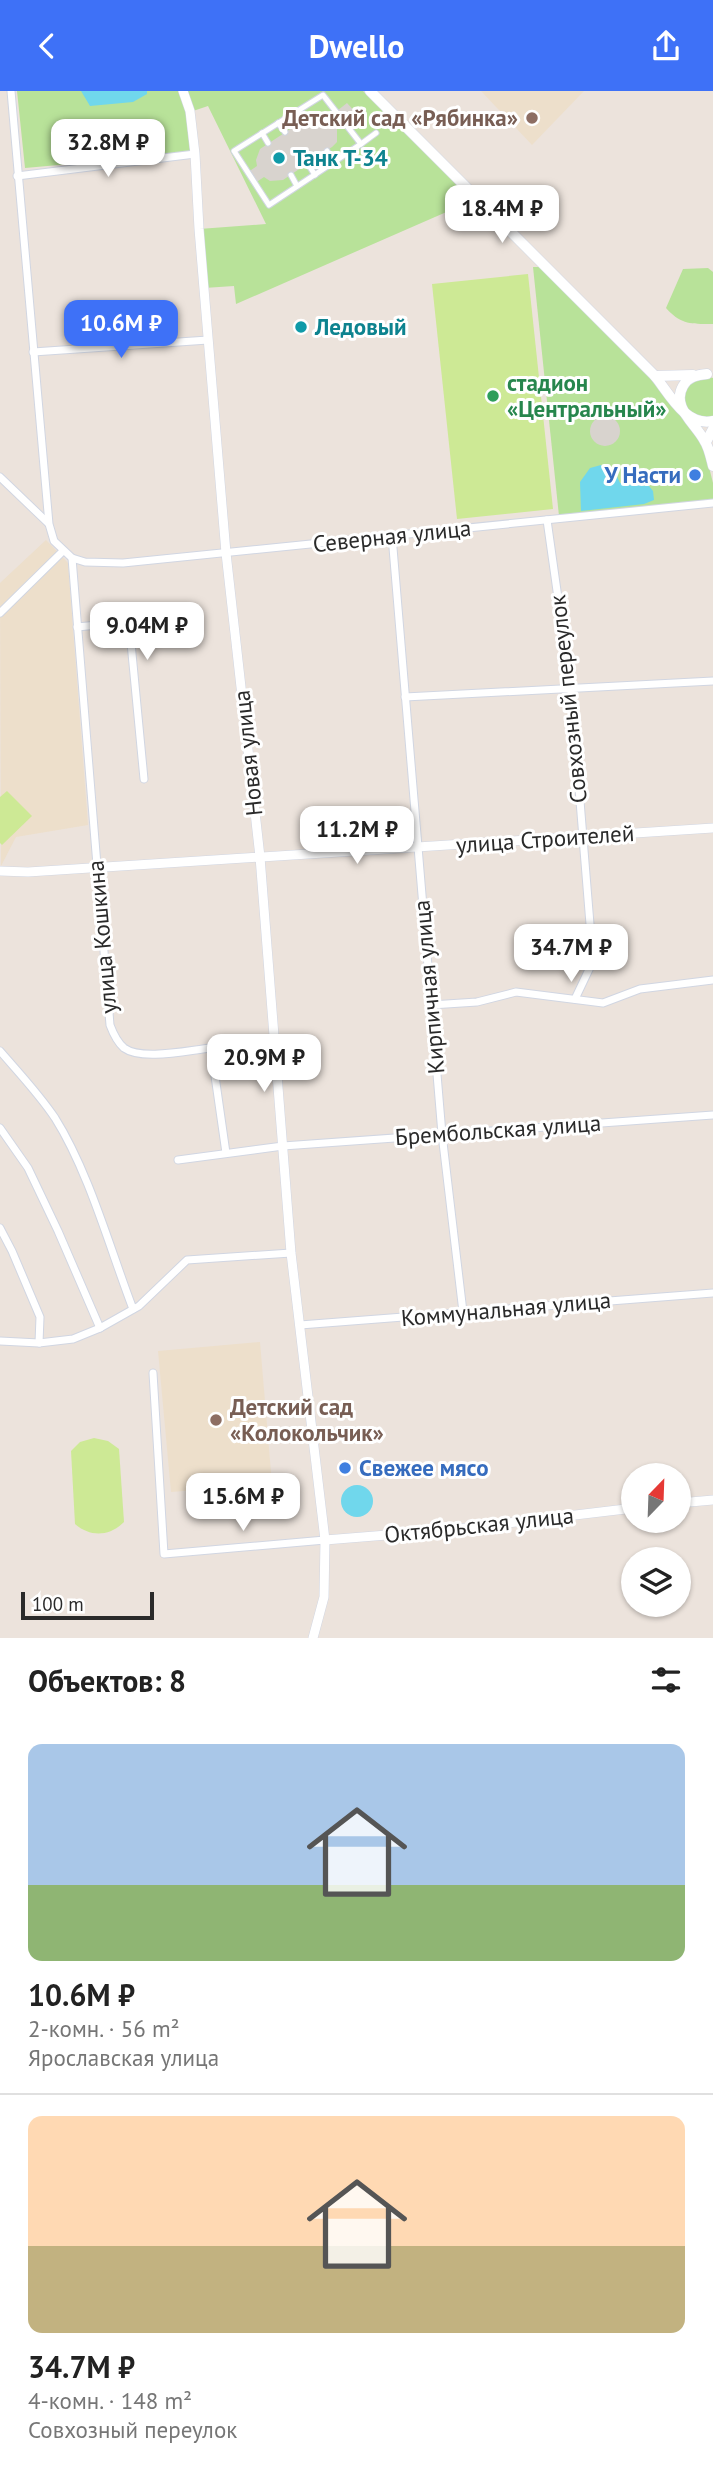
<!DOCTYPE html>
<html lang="ru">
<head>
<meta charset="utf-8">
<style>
	body { margin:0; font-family:"PT Sans",sans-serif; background:#f2f2f2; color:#222; height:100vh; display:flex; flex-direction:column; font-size:26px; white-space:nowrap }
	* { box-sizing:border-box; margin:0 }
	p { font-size:23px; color:#767676 }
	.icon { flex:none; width:38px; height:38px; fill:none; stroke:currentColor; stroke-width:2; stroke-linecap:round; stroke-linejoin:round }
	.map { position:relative; height:1547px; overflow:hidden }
	.side { display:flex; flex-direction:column; background:#fff; flex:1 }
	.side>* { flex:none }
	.needle { width:46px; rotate:23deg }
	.tools { position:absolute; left:621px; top:1372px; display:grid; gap:14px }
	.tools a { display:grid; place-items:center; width:70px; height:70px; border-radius:50%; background:#fff; box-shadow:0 2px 5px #0004; font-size:35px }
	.scale { position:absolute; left:21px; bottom:18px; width:133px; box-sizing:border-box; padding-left:7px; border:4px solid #2a2a2a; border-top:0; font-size:19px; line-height:24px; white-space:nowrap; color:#2a2a2a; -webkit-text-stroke:5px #fff; paint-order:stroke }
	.price { position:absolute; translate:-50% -60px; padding:0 16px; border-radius:14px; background:#fff; color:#222; font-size:23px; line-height:46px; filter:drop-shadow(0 2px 4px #0008) }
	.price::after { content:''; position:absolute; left:50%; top:42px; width:21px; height:16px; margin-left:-10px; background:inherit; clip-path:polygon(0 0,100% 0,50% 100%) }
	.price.selected { background:#3e71f7; color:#fff }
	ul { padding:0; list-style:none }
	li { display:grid; align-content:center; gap:14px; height:371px; padding:0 28px }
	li+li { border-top:2px solid #e0e0e0 }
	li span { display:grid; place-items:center; height:217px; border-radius:14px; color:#555 }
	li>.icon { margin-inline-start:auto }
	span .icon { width:126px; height:126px; fill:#fffc; stroke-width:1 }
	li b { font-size:30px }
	h2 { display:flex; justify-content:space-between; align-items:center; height:84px; padding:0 28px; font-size:30px }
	header { display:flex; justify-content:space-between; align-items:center; height:91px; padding:0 28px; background:#3e71f7; color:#fff; font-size:32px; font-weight:700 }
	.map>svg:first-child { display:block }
	.education { fill:#eddfcb }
	.green { fill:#b8e299 }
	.pitch { fill:#cde995 }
	.plaza { fill:#d8d3ce }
	.water { fill:#70d7ec }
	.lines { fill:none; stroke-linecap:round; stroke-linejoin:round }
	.pedestrian-casing { stroke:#d1d6e2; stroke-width:7 }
	.minor-casing { stroke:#d1d6e2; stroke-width:9 }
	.tertiary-casing { stroke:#d1d6e2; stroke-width:10 }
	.secondary-casing { stroke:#d1d6e2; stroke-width:11 }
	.pedestrian { stroke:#fff; stroke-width:5 }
	.minor { stroke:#fff; stroke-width:7 }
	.tertiary { stroke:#fff; stroke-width:9 }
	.secondary { stroke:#fff; stroke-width:10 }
	.education-dot { fill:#8d6e63; stroke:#fff; stroke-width:2.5 }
	.culture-dot { fill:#0f9aa8; stroke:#fff; stroke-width:2.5 }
	.leisure-dot { fill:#2e9e5b; stroke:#fff; stroke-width:2.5 }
	.shop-dot { fill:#3f7fe0; stroke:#fff; stroke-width:2.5 }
	.labels { text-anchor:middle; stroke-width:6; stroke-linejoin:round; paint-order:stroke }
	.education-label { font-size:23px; font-weight:bold; fill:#785e54; stroke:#fff; text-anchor:end }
	.culture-label { font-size:23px; font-weight:bold; fill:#0d838f; stroke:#fff; text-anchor:start }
	.leisure-label { font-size:23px; font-weight:bold; fill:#27864d; stroke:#fff; text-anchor:start }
	.shop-label { font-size:23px; font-weight:bold; fill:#366cbe; stroke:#fff; text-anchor:end }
	.street-label { font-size:23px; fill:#2a2a2a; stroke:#fff }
</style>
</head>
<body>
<header><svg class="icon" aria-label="back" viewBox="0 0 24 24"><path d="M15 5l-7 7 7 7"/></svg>Dwello<svg class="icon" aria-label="share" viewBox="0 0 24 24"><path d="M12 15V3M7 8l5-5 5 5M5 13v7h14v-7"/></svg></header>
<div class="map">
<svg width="713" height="1547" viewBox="0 0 713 1547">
	<rect width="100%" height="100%" fill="#ece3dc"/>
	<g class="education">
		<polygon points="481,0 584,0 532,54"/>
		<polygon points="46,449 68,472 88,734 16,746 1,775 0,492"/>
		<polygon points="260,1251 272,1393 171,1401 158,1260"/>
	</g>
	<g class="green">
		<polygon points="17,0 363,0 468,103 467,108 451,119 236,213 234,195 204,197 199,138 266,133 208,15 190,21 192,62 25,77"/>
		<polygon points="533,176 541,176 652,288 703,352 713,392 713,409 559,425"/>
		<path d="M708 177 713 181V233C692 233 681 234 666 217L683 178Z"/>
		<path d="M705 285 713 287V327L700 330 683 317C683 295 683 292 705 285Z"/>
	</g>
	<g class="pitch">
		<polygon points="528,183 553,418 457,428 432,193"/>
		<polygon points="7,700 32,725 2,754 0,752 0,706"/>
		<path d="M94 1347 108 1350 119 1358 124 1431C109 1446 90 1446 75 1433L71 1360 80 1351Z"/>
	</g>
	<g class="plaza">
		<polygon points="347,12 357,23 337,38 337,51 332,56 283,89 270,90 264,86 255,92 248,81 257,75 256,69 260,58 310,25 322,23 328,27"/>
		<circle cx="605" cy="340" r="15"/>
	</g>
	<g class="water">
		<polygon points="81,0 147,0 147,3 133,11 90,15"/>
		<polygon points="601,374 616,383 620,392 649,395 653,400 654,409 644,413 581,420 580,391 590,377"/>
		<circle cx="357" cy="1410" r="16"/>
	</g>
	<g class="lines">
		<defs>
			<g id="pedestrian">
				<polygon points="323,4 361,53 269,114 234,60"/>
				<polyline points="278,32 285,41"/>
				<polyline points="262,42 268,52"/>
				<polyline points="361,53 376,42"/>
				<polyline points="327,60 334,71"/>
				<polyline points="308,73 315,84"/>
				<polyline points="291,84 297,95"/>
			</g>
			<g id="minor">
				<path d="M11 0 49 433 54 450 72 467 110 934C113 942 117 951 124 957 142 970 189 959 211 957L226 1062"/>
				<polyline points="17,85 195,63"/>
				<polyline points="33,261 208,249"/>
				<polyline points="0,386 48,432"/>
				<polyline points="547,429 571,599 593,870 575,908"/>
				<polyline points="392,445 442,1043 463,1221"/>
				<polyline points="72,467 85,471 123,472 713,412"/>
				<polyline points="0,522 62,461"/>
				<polyline points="77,536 129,531 144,688"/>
				<polyline points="405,606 713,590"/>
				<polyline points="431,914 477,911 516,901 603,912 640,898 713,889"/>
				<path d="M0 960C19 982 39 1003 55 1027 89 1081 110 1158 133 1218"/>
				<polyline points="0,1037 28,1077 58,1140 100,1237"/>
				<polyline points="178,1069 283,1055 713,1024"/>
				<polyline points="0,1137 12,1160 40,1226 39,1252"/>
				<polyline points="300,1234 713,1202"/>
				<polyline points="0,1250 39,1252 73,1248 100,1237 139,1215 187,1169 291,1162"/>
				<polyline points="153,1282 164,1463 325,1449"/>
			</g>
			<g id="tertiary">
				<polyline points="183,0 190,20 195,63 199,138 226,462 260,766 291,1162 325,1449 324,1506 313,1547"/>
				<polyline points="0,780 28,781 713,737"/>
				<polyline points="679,1412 713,1409"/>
				<polyline points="325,1449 449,1439 634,1417"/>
			</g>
			<g id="secondary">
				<path d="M370 0 655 285C670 304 686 336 713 330"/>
				<path d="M707 283C697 284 688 286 683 295 671 316 695 332 704 349 709 356 711 367 713 375"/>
				<polyline points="655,285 693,284"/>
				<polyline points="706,351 713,338"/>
			</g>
		</defs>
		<use href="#pedestrian" class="pedestrian-casing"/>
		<use href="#minor" class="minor-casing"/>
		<use href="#tertiary" class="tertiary-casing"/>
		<use href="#secondary" class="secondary-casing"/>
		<use href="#pedestrian" class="pedestrian"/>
		<use href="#minor" class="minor"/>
		<use href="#tertiary" class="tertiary"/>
		<use href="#secondary" class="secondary"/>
	</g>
	<g class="education-dot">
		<circle cx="532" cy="27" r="7"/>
		<circle cx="216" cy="1329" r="7"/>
	</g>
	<g class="culture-dot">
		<circle cx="279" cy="67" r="7"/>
		<circle cx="301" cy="236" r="7"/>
	</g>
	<circle class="leisure-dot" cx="493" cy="305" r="7"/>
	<g class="shop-dot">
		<circle cx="695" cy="384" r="7"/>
		<circle cx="345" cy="1377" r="7"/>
	</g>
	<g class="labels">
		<g class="education-label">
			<text x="518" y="35">Детский сад «Рябинка»</text>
			<text x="230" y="1324" text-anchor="start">Детский сад<tspan x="230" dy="26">«Колокольчик»</tspan></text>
		</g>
		<g class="culture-label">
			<text x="293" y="75">Танк Т-34</text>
			<text x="315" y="244">Ледовый</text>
		</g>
		<g class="leisure-label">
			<text x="507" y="300">стадион<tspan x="507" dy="26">«Центральный»</tspan></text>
		</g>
		<g class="shop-label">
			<text x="681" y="392">У Насти</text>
			<text x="359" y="1385" text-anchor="start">Свежее мясо</text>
		</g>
		<g class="street-label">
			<text transform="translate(392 445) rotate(-6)" y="8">Северная улица</text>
			<text transform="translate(568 608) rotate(-96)" y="8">Совхозный переулок</text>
			<text transform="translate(248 662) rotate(-96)" y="8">Новая улица</text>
			<text transform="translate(545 748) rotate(-4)" y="8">улица Строителей</text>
			<text transform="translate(102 846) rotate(-95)" y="8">улица Кошкина</text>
			<text transform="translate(429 896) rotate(-95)" y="8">Кирпичная улица</text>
			<text transform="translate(498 1039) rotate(-4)" y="8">Брембольская улица</text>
			<text transform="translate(506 1218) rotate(-5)" y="8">Коммунальная улица</text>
			<text transform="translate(479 1434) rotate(-6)" y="8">Октябрьская улица</text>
		</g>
	</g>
</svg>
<div class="tools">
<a><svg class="needle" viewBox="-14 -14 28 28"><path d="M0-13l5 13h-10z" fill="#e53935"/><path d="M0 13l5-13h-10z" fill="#767676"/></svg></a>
<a><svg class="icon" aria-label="layers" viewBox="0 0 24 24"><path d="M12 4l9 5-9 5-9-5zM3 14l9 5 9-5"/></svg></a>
</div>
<div class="scale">100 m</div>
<b class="price" style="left:108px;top:88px">32.8M ₽</b>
<b class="price" style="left:502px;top:154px">18.4M ₽</b>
<b class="price selected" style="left:121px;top:269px">10.6M ₽</b>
<b class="price" style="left:147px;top:571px">9.04M ₽</b>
<b class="price" style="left:357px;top:775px">11.2M ₽</b>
<b class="price" style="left:571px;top:893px">34.7M ₽</b>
<b class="price" style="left:264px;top:1003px">20.9M ₽</b>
<b class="price" style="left:243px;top:1442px">15.6M ₽</b>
</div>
<section class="side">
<h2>Объектов: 8<svg class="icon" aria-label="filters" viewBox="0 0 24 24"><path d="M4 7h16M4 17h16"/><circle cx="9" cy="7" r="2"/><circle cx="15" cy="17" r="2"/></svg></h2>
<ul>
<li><span style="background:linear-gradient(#a9c7e8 65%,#8fb573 0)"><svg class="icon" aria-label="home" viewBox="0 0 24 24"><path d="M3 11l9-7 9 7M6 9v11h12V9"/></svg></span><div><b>10.6M ₽</b><p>2-комн. · 56 m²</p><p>Ярославская улица</p></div></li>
<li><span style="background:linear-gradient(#ffd9b3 60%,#c2b280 0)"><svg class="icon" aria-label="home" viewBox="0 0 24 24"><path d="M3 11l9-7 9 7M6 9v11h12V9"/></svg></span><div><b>34.7M ₽</b><p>4-комн. · 148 m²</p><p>Совхозный переулок</p></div></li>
</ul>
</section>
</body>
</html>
